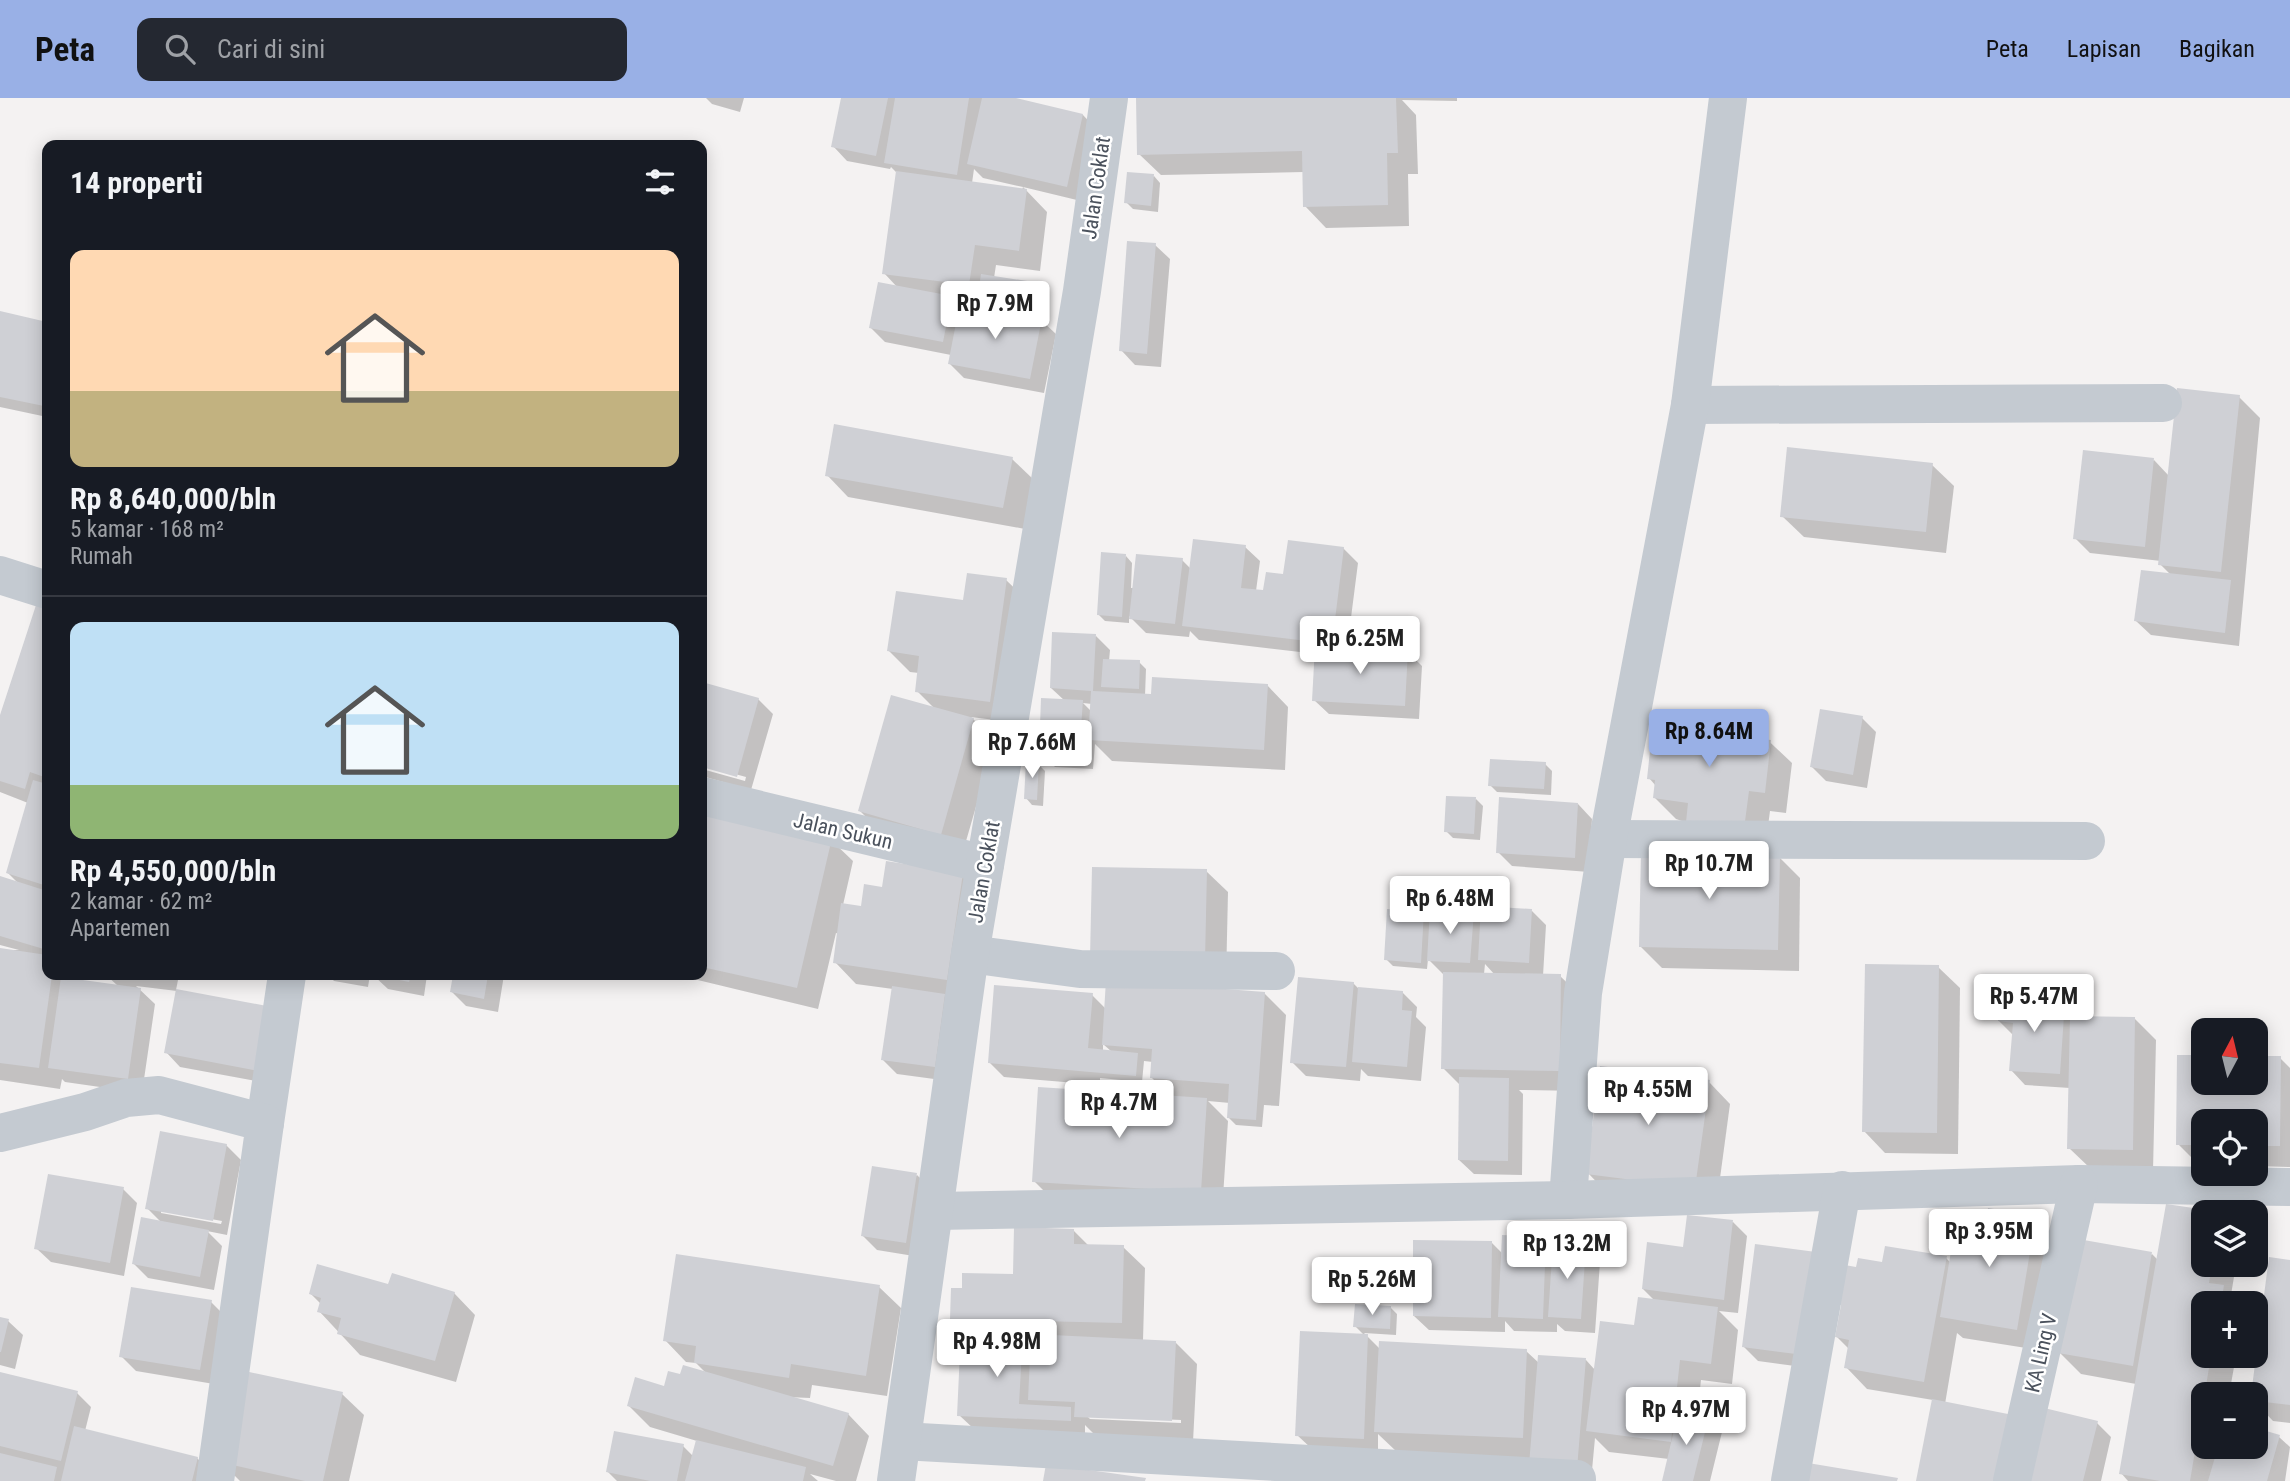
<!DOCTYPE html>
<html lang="id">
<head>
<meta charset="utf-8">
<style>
	body { margin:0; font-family:"Roboto Condensed",sans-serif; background:#242831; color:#f1f3f6; height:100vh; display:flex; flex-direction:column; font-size:26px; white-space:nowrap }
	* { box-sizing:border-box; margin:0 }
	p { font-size:23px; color:#9ea1a6 }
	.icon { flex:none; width:38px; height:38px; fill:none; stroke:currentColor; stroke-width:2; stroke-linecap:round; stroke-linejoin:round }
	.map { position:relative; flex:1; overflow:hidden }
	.side { position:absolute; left:42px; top:42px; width:665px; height:840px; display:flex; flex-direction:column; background:#171b24; border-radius:14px; box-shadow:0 4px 18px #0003 }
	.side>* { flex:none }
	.needle { width:46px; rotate:7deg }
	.fabs { position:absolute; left:2191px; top:920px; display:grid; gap:14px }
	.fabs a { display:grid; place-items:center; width:77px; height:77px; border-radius:14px; background:#171b24; box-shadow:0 4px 18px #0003; font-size:35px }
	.price { position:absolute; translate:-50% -60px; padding:0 16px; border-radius:7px; background:#fff; color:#222; font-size:23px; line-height:46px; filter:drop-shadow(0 2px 4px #0008) }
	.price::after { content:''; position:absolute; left:50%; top:42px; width:21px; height:16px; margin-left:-10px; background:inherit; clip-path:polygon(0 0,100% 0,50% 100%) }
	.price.active { background:#99b0e6; color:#111 }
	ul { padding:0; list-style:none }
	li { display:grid; align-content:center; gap:14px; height:371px; padding:0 28px }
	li+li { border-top:2px solid #363941 }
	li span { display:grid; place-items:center; height:217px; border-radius:14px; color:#555 }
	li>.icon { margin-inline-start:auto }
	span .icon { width:126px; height:126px; fill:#fffc; stroke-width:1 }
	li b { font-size:30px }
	h2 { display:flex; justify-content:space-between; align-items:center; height:84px; padding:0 28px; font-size:30px }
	header { display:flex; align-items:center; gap:42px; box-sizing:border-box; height:98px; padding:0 35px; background:#99b0e6; color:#111 }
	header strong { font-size:33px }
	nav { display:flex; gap:38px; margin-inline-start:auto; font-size:24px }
	.search { width:490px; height:63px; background:#242831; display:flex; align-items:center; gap:18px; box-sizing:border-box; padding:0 24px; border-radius:14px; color:#9ea1a6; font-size:26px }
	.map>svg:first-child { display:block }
	.shadow { fill:#0003; fill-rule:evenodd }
	.building { fill:#cfd0d5 }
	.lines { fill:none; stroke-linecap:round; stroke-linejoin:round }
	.minor { stroke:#c4cad1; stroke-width:38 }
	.labels { text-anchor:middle; stroke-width:5; stroke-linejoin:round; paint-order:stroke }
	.street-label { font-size:21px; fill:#4b525d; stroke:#fff }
</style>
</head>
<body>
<header>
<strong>Peta</strong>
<div class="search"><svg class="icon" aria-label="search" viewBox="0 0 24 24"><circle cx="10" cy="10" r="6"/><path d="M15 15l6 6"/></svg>Cari di sini</div>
<nav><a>Peta</a><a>Lapisan</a><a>Bagikan</a></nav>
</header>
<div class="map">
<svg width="2290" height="1383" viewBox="0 0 2290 1383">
	<rect width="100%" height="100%" fill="#f4f2f2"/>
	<g class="shadow">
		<polygon points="706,0 744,0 740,14 712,6"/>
		<path d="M843 0H1008L1083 17 1097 32 1081 103 1023 89 1047 114 1040 173 996 167 994 180 1040 187 1046 194 1042 218 1023 215V218L1041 222 1056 236 1044 295 964 280 950 266 951 257 885 244 871 230 898 190 884 175 898 76 891 69 890 71 847 63 833 48ZM974 71 983 80 1023 89 1022 92 972 85ZM968 205 983 207 988 212 967 208Z"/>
		<polygon points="1158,0 1457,0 1457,3 1402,2 1416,17 1418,76 1408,76 1409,128 1326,130 1305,108 1304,74 1161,77 1139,56"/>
		<polygon points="1154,78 1160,85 1158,114 1133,111 1126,104"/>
		<polygon points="1155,147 1170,161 1161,269 1135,267 1121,252"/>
		<polygon points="0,215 47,225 47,319 0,309"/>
		<polygon points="2239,299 2260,320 2239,548 2151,537 2136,523 2171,477 2160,466 2161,463 2090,455 2075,440 2154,362 2169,378"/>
		<polygon points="1012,361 1034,382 1025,431 848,399 827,377"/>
		<polygon points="1932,367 1954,388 1946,455 1804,439 1782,418"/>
		<polygon points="1245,449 1260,463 1256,493 1265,494 1285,478 1343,450 1358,465 1347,551 1408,554 1422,568 1419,621 1329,616 1314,602 1317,556 1199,542 1190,533 1189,539 1146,535 1129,518 1129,525 1105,523 1098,516 1126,458 1132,465 1131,490 1134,490 1182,462 1191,471"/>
		<polygon points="1006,482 1028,503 1011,624 971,619 995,643 962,757 881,734 860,713 934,610 917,593 919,575 910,574 889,553 964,504"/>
		<polygon points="47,506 47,877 71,877 75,882 118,888 106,877 179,877 176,892 278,987 180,969 166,954 177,893 136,888 155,906 142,995 65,984 62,981 60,991 0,982 0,852 19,852 0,847 0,780 19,786 8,775 28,705 0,694 0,623"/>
		<path d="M1096 538 1110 552 1109 563 1139 564 1146 571 1145 598 1267 587 1288 609 1285 672 1112 663 1095 646 1093 671 1055 669 1041 654 1065 603 1051 590ZM1083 605 1092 606V614Z"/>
		<polygon points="702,586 758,601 773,616 751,692 702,678 702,671 745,683 746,679 702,667"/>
		<polygon points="1862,620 1876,634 1867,690 1826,683 1812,669"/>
		<polygon points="1755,630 1792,665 1786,715 1770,713 1765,751 1676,721 1655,700 1656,688 1649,680 1672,639"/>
		<polygon points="1038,666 1045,673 1043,708 1032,707 1026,700"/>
		<polygon points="1545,666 1552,673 1551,697 1497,694 1490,687"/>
		<polygon points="1476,701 1483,708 1480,742 1453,740 1446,733"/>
		<polygon points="1578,706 1592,721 1589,774 1512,768 1498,754"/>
		<polygon points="702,712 831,742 853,763 843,807 862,810 884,791 962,777 984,798 949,983 897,976 883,962 893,891 856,886 835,864 839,836 836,835 818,911 677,877 702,877"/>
		<polygon points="1779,759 1800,780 1799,873 1662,870 1641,849"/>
		<polygon points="1206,773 1228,794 1226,883 1114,881"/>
		<path d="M1532 813 1546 827 1543 878H1560L1582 899 1581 993 1519 992 1523 996 1522 1077 1474 1076 1459 1062 1461 988 1443 970V876L1428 861 1427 871 1393 868 1386 861 1424 815 1431 822 1473 816 1482 825ZM1485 866 1495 877 1484 876Z"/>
		<polygon points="1938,869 1960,890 1958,1056 1885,1055 1864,1033"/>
		<polygon points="328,877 370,877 368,889 334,883"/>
		<polygon points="373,877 427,877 424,898 388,891"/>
		<polygon points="455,877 504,877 498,914 466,908 452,894"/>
		<polygon points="1353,885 1358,890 1402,894 1417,909 1416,919 1426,929 1421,983 1368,978 1361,971 1360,983 1306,978 1292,964"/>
		<path d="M1264 895 1286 917 1279 1008 1264 1007 1262 1029 1236 1027 1229 1020 1230 1005 1208 1003 1228 1023 1222 1114 1055 1104 1034 1083 1172 1000 1152 980 1153 964 1144 963 1142 984 1100 980V987L1004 979 990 965 1092 897 1106 911ZM1103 946 1112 954H1103Z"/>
		<polygon points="2065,905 2080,920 2135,921 2156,942 2153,1073 2091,1071 2069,1050 2070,990 2025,987 2011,972 2013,937 1999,923"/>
		<polygon points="2178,959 2203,959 2203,985 2256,985 2256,960 2280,960 2290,970 2290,1069 2256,1068 2256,1024 2203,1024 2203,1068 2200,1068 2178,1046"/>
		<polygon points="1709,984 1730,1006 1716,1110 1609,1097 1588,1075"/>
		<path d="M226 1047 241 1062 227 1137 207 1133 222 1148 214 1192 148 1180 134 1166 162 1125 147 1110ZM161 1112 222 1123 221 1126 161 1115Z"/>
		<polygon points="917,1077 931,1091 920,1159 877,1152 863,1138"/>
		<polygon points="123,1091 137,1105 124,1178 51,1164 36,1150"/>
		<polygon points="2167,1108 2207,1115 2203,1115 2203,1167 2236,1167 2231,1197 2240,1206 2203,1206 2203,1258 2236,1258 2229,1297 2203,1297 2203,1349 2256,1349 2256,1332 2279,1339 2290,1349 2285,1383 2128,1383 2121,1375 2136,1286 2081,1276 2060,1255 2152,1156 2158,1162"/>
		<polygon points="2035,1119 2057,1141 2038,1252 1963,1240 1957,1235 1945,1306 2012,1319 2097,1325 2111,1339 2101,1383 1918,1383 1933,1302 1867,1291 1846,1269 1849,1251 1837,1239 1857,1171 1946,1160 1951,1165 1988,1124"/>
		<polygon points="1733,1124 1747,1138 1738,1215 1719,1213 1738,1232 1732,1286 1701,1282 1697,1317 1708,1320 1722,1334 1710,1383 1664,1383 1669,1361 1609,1354 1595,1340 1591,1383 1397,1354 1378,1336 1378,1355 1312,1351 1297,1337 1365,1238 1355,1228 1390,1209 1397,1216 1396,1237 1364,1235 1380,1251 1526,1253 1539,1265 1586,1262 1595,1272 1636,1229 1655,1203 1643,1191 1684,1150"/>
		<path d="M1074 1133 1089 1148 1123 1149 1145 1170 1143 1243 1176 1245 1197 1266 1193 1344 1098 1340 1085 1327V1337L974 1331 959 1317 963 1232 952 1220 963 1192 1014 1178ZM1087 1318 1181 1322V1325L1090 1321Z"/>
		<polygon points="1545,1141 1555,1150 1585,1149 1600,1164 1595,1235 1565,1233 1557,1226 1557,1234 1514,1233 1505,1223 1505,1234 1429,1232 1414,1218 1492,1145 1503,1156"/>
		<polygon points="2290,1164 2290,1325 2273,1323 2256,1305"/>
		<polygon points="1830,1170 1818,1271 1758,1263 1744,1249"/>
		<polygon points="389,1188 454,1195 475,1217 456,1284 360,1257 319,1213 321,1206 311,1196"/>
		<polygon points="879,1189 901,1210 887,1298 812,1287 810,1300 787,1299 848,1316 869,1338 856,1383 836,1383 810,1376 818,1383 617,1383 608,1374 683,1348 693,1358 697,1343 650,1329 629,1308 681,1279 707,1276 696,1265 686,1264 665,1242"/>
		<polygon points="211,1204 225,1218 214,1286 136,1273 121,1258"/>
		<polygon points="0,1221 8,1223 23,1237 15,1271 0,1267"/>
		<polygon points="0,1283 77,1295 91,1309 85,1333 197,1360 212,1375 210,1383 0,1383"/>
		<polygon points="342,1296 364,1317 349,1383 240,1383 221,1364"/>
	</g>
	<g class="building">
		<polygon points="841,0 888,0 876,58 831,49"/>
		<polygon points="895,0 969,0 957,77 884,65"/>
		<polygon points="982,0 1016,0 1083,16 1067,89 967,66"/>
		<polygon points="1136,0 1396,0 1398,55 1387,55 1388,107 1303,109 1302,53 1137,57"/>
		<polygon points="896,73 1027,91 1019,153 975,147 969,187 882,176"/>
		<polygon points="1127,74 1154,76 1151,108 1124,105"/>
		<polygon points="1127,143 1156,145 1147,256 1119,253"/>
		<polygon points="981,176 1040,185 1036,212 977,203"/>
		<polygon points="878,184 952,198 943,244 869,230"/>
		<polygon points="960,205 1042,220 1030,281 948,266"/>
		<polygon points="0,213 47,224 47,292 44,308 0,299"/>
		<polygon points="2177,290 2240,297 2221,474 2158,467"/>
		<polygon points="834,326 1013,359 1003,410 825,378"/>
		<polygon points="1787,349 1933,365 1926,434 1780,419"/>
		<polygon points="2083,352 2154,360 2145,449 2073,441"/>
		<polygon points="1193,441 1246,447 1241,490 1263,492 1266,474 1283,476 1288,442 1344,449 1332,546 1182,528"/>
		<polygon points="1101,454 1126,456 1122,519 1097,517"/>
		<polygon points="1136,456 1183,460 1175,526 1129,521"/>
		<polygon points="2141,472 2231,482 2225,535 2134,523"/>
		<polygon points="967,475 1007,480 990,604 915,594 919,558 887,553 896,493 963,502"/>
		<polygon points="38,501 47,504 47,680 30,674 25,691 0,683 0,617"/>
		<polygon points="1052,534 1096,536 1093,593 1151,596 1152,579 1268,586 1264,652 1088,642 1091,593 1050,590"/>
		<polygon points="1315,548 1408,552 1405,608 1312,603"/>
		<polygon points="1103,561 1140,562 1139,591 1101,589"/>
		<polygon points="702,584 759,600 737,679 702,669"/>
		<polygon points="891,597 974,620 941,737 858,713"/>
		<polygon points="1041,600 1083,602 1079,658 1039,655"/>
		<polygon points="1820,611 1863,618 1853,677 1810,669"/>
		<polygon points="1672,618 1756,629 1754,640 1771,642 1765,695 1749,693 1744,731 1686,724 1688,705 1653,700 1655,682 1647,681 1652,634 1670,637"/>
		<polygon points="1490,661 1546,664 1544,691 1488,688"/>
		<polygon points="1026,663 1039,664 1037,702 1024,701"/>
		<polygon points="33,682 47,686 47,788 6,775"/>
		<polygon points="1446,698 1476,699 1474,736 1444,734"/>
		<polygon points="1499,699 1578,705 1575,760 1496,755"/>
		<polygon points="702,710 832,740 797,890 702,869"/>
		<polygon points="1641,754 1780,757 1778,852 1639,849"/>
		<polygon points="886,763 963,775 947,882 833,865 841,805 861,808 864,786 882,789"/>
		<polygon points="1092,769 1207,771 1205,863 1090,860"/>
		<polygon points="0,778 47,793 47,852 0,838"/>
		<polygon points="1481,808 1532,811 1529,865 1478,862"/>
		<polygon points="1387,811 1424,813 1421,865 1384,862"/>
		<polygon points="1430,811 1474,814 1470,865 1427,863"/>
		<polygon points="0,850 47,857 47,877 52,877 39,970 0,965"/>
		<polygon points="1865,866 1939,867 1937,1035 1862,1034"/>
		<polygon points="1443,874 1561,876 1560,973 1441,971"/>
		<polygon points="375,877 411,877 409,884"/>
		<polygon points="453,877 488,877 484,901 450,894"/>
		<polygon points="61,879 141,890 128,981 48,970"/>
		<polygon points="1298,879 1354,884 1346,969 1290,965"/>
		<polygon points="1106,882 1265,894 1256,1022 1227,1020 1229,986 1150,980 1152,951 1102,947"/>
		<polygon points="994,887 1093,895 1088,950 1138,955 1136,978 988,965"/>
		<polygon points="892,888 945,896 935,969 881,962"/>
		<polygon points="1358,889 1403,893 1402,912 1412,913 1407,969 1352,964"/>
		<polygon points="176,891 267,908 264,974 164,955"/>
		<polygon points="2000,899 2065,903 2060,976 2009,973 2013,925 1998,923"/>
		<polygon points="2070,918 2135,919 2133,1052 2067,1051"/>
		<polygon points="2177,957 2203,957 2203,985 2256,985 2256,958 2281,958 2280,1048 2256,1048 2256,1024 2203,1024 2203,1047 2176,1047"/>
		<polygon points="1600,968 1710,982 1695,1090 1586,1076"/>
		<polygon points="1459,979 1509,980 1508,1063 1458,1062"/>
		<polygon points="1038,989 1207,1000 1201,1094 1032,1084"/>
		<polygon points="160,1033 227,1046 213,1123 145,1111"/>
		<polygon points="872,1068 917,1075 906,1145 861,1138"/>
		<polygon points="48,1076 124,1089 110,1165 34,1151"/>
		<polygon points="2166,1106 2207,1112 2203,1115 2203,1167 2212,1167 2209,1185 2224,1187 2221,1206 2203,1206 2203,1258 2211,1258 2190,1383 2160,1383 2119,1376"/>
		<polygon points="1988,1110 2036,1118 2017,1232 1940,1219 1957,1117 1986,1122"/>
		<polygon points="1687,1117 1733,1122 1724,1202 1642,1191 1647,1144 1683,1149"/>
		<polygon points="141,1119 209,1132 200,1179 132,1166"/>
		<polygon points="1014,1129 1074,1131 1074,1146 1124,1147 1122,1225 950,1221 951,1190 962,1190 962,1175 1013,1176"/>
		<polygon points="1502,1137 1546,1139 1543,1221 1498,1219"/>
		<polygon points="2078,1141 2152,1154 2133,1268 2058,1255"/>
		<polygon points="1413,1142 1492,1143 1491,1220 1413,1218"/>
		<polygon points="1553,1145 1586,1147 1581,1221 1548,1219"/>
		<polygon points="1755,1146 1816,1154 1804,1257 1742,1249"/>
		<polygon points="1885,1148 1947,1158 1924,1284 1844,1270 1849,1242 1835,1239 1841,1207 1832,1205 1839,1166 1856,1169 1858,1160 1882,1164"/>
		<polygon points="676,1156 880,1187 866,1278 791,1266 789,1280 694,1265 696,1248 663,1243"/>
		<polygon points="2269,1159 2290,1162 2290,1307 2256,1303 2256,1297 2251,1297"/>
		<polygon points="317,1166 388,1186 392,1175 455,1194 435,1263 337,1236 341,1220 317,1214 321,1200 309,1196"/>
		<polygon points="131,1189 212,1202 200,1272 119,1259"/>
		<polygon points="1638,1199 1718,1209 1711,1266 1680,1262 1671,1344 1586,1333 1600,1223 1634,1227"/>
		<polygon points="1355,1206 1391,1208 1390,1231 1353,1229"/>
		<polygon points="0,1219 9,1221 1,1254 0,1254"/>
		<polygon points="961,1232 1023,1235 1019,1306 1071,1309 1071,1323 957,1318"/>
		<polygon points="1300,1233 1368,1236 1364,1341 1295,1338"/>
		<polygon points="1031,1236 1176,1243 1172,1323 1074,1319 1075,1304 1028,1302"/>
		<polygon points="1379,1243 1527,1251 1523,1340 1374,1334"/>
		<polygon points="1538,1257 1586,1260 1577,1371 1529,1367"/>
		<polygon points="683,1267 849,1315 833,1368 627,1308 635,1279 664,1288 668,1273 680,1276"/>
		<polygon points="240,1272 343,1294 323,1383 305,1383 219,1364"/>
		<polygon points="0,1274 78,1293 61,1363 0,1348"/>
		<polygon points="1932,1301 2013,1317 2000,1383 1916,1383"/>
		<polygon points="2040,1309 2098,1323 2083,1383 2021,1383"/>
		<polygon points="1679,1311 1709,1318 1693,1383 1662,1383"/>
		<polygon points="74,1328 198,1359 192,1383 61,1383"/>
		<polygon points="2256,1330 2280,1337 2267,1383 2208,1383 2218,1349 2256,1349"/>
		<polygon points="614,1333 684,1346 677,1383 650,1383 606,1374"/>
		<polygon points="696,1342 806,1369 803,1383 685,1383"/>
		<polygon points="0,1355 57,1369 54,1383 0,1383"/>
		<polygon points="1808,1365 1898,1380 1897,1383 1805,1383"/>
		<polygon points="1046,1366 1146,1380 1145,1383 1043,1383"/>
	</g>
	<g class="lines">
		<g class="minor">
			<polyline points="1690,307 2163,305"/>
			<polyline points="0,477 47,492"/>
			<polyline points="702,698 985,766"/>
			<polyline points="1608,741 2086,743"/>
			<polyline points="970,856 1080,871 1276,873"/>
			<polyline points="265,1025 287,877"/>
			<polyline points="0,1035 85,1014 126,1000 159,997 265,1025 215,1383"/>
			<polyline points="1568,1102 1583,895 1608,741 1690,307 1728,0"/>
			<polyline points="936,1113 1568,1102 2079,1086 2290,1089"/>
			<polyline points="902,1343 1577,1381"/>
			<polyline points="896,1383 970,856 1082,193 1109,0"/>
			<polyline points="1790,1383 1842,1092"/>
			<polyline points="2012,1383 2079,1086"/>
		</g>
	</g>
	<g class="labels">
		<g class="street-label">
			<text transform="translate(1096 90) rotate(-82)" y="7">Jalan Coklat</text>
			<text transform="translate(843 733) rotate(13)" y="7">Jalan Sukun</text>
			<text transform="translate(984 774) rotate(-80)" y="7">Jalan Coklat</text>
			<text transform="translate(2041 1255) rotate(-77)" y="7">KA Ling V</text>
		</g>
	</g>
</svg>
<div class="fabs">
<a><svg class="needle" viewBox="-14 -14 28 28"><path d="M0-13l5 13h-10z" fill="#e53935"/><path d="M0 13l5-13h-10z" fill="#9ea1a6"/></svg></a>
<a><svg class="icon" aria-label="locate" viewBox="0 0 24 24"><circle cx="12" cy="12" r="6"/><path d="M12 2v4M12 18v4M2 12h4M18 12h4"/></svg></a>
<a><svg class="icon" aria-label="layers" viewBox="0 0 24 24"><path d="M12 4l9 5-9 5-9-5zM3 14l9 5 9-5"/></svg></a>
<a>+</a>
<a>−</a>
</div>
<b class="price" style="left:995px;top:243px">Rp 7.9M</b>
<b class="price" style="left:1360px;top:578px">Rp 6.25M</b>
<b class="price active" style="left:1709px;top:671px">Rp 8.64M</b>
<b class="price" style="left:1032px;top:682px">Rp 7.66M</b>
<b class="price" style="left:1709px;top:803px">Rp 10.7M</b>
<b class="price" style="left:1450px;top:838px">Rp 6.48M</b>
<b class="price" style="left:2034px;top:936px">Rp 5.47M</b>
<b class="price" style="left:1648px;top:1029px">Rp 4.55M</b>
<b class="price" style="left:1119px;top:1042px">Rp 4.7M</b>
<b class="price" style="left:1989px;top:1171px">Rp 3.95M</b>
<b class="price" style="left:1567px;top:1183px">Rp 13.2M</b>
<b class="price" style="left:1372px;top:1219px">Rp 5.26M</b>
<b class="price" style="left:997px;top:1281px">Rp 4.98M</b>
<b class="price" style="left:1686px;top:1349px">Rp 4.97M</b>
<section class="side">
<h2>14 properti<svg class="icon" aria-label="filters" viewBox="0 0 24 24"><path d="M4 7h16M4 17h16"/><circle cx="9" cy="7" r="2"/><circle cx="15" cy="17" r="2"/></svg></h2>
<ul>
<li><span style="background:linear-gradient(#ffd9b3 65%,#c2b280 0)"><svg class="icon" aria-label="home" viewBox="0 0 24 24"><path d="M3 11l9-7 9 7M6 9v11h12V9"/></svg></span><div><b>Rp 8,640,000/bln</b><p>5 kamar · 168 m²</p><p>Rumah</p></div></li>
<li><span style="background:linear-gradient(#bfe0f5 75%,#8fb573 0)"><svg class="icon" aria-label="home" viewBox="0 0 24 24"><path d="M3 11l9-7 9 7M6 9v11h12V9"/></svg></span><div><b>Rp 4,550,000/bln</b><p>2 kamar · 62 m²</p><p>Apartemen</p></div></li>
</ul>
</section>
</div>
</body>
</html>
